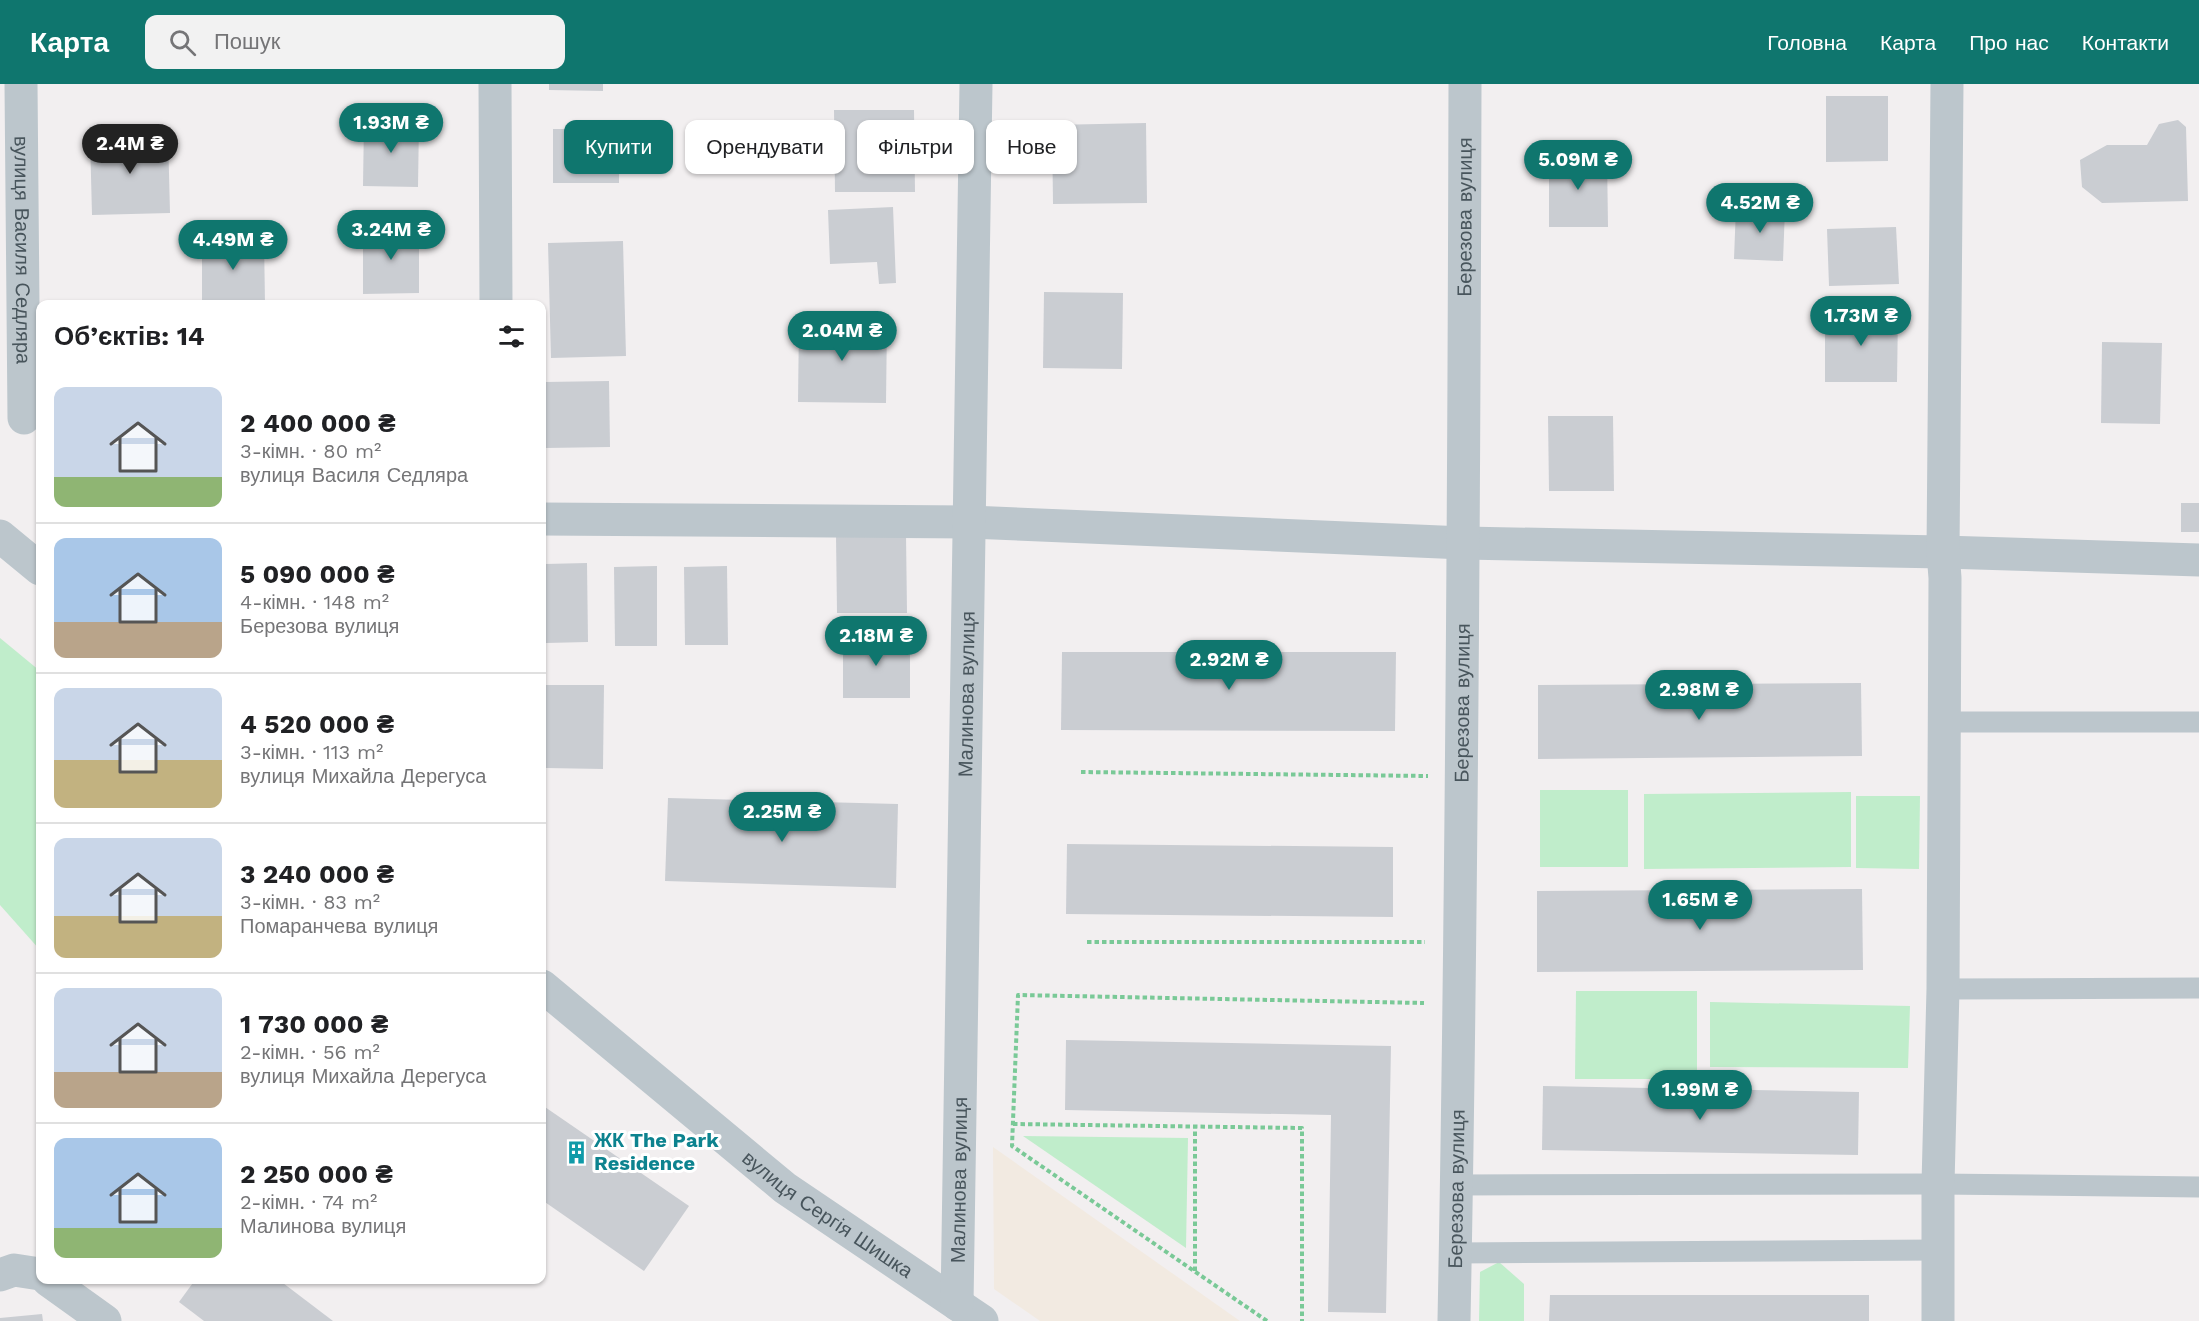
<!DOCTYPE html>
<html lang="uk">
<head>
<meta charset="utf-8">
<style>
	body { margin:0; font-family:"Work Sans",sans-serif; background:#f2f2f2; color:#202124; height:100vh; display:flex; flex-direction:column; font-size:22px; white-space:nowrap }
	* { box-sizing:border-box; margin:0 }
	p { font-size:20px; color:#757577 }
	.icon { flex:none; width:33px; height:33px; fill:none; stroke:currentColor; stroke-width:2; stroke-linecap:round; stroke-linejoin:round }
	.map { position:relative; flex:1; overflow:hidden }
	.panel { position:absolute; left:36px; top:216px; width:510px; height:984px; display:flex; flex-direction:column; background:#fff; border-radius:12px; box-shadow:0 2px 4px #0004 }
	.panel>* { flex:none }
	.top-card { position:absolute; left:564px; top:36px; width:570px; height:54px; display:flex; gap:12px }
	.price { position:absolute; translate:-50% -51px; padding:0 14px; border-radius:21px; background:#0f766e; color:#fff; font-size:20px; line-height:39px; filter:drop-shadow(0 2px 3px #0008) }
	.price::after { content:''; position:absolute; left:50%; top:36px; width:18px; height:14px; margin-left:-9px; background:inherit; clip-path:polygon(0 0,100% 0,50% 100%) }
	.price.current { background:#222; color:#fff }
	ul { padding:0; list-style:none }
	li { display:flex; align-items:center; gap:18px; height:150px; padding:0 18px }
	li+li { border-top:2px solid #e0e0e0 }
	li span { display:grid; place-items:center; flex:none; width:168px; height:120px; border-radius:12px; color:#555 }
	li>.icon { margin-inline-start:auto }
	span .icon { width:72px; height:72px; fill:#fffc; stroke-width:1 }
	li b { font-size:26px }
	h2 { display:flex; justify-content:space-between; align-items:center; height:72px; padding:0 18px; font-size:26px }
	.chip { padding:0 21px; border-radius:12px; background:#fff; box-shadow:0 2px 4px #0004; font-size:21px; line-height:54px }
	.chip.current { background:#0f766e; color:#fff }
	header { display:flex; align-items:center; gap:36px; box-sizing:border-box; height:84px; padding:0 30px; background:#0f766e; color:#fff }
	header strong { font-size:28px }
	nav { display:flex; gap:33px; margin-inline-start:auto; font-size:21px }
	.search { width:420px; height:54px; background:#f2f2f2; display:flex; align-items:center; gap:15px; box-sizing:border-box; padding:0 21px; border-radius:12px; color:#757577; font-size:22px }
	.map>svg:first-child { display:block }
	.green { fill:#c0edcb }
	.sand { fill:#f2eae1 }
	.building { fill:#cacdd2 }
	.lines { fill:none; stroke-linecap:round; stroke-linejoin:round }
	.path { stroke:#7ac997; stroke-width:4; stroke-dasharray:4.5 3; stroke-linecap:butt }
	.service { stroke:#bcc6cc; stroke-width:21 }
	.minor { stroke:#bcc6cc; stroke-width:33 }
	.labels { text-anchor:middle; stroke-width:6; stroke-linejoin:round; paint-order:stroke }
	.street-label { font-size:20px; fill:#48555c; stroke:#fff }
	.culture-label { font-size:20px; font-weight:bold; fill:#0d838f; stroke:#fff; text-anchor:start }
</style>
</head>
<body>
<header>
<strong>Карта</strong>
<div class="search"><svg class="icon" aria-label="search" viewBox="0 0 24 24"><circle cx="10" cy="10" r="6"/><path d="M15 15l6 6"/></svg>Пошук</div>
<nav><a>Головна</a><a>Карта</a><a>Про нас</a><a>Контакти</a></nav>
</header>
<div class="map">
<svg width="2199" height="1237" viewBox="0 0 2199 1237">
	<rect width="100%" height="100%" fill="#f2eff0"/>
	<g class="green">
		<polygon points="0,554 40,587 40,866 0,821"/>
		<polygon points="1628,706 1628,783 1540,783 1540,706"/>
		<polygon points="1851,708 1851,783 1644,785 1644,710"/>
		<polygon points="1856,712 1920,712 1919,785 1856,784"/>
		<polygon points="1576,907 1697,907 1697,995 1575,995"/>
		<polygon points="1710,918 1910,922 1908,984 1710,983"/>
		<polygon points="1023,1052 1188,1054 1186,1164"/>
		<polygon points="1499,1178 1524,1200 1524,1237 1479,1237 1480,1188"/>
	</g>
	<polygon class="sand" points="993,1063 1240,1237 1040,1237 994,1205"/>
	<g class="building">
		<polygon points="549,0 603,0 603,7 549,6"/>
		<polygon points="1826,12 1888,12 1888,77 1826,78"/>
		<polygon points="834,26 914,26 915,108 835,108"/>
		<polygon points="2178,36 2186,43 2188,117 2102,119 2082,103 2080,76 2107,61 2147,61 2159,40"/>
		<polygon points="364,37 419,38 418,103 363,102"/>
		<polygon points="1146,39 1147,119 1053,120 1052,41"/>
		<rect x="553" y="45" width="66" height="54"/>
		<polygon points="168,50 170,129 92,131 90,53"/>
		<polygon points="1549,71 1607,71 1608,143 1549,143"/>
		<polygon points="893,123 896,199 879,200 877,178 830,180 828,126"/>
		<polygon points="1736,123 1785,125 1783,177 1734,175"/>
		<polygon points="1896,143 1899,200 1829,202 1827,145"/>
		<polygon points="363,144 419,144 419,209 363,210"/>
		<polygon points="202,154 264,154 265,220 202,220"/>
		<polygon points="623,157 626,272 551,274 548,159"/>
		<polygon points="1044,208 1123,209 1122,285 1043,284"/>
		<polygon points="1825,229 1898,229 1897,298 1825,298"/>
		<polygon points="799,236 887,237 886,319 798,318"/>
		<polygon points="2102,258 2162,259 2160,340 2101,339"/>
		<polygon points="609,297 610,363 546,364 545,298"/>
		<polygon points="1548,332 1613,332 1614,407 1549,407"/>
		<rect x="2181" y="419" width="18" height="29"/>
		<polygon points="906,450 907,529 837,529 836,451"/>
		<polygon points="587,479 588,558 546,559 545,480"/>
		<polygon points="657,482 657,562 615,562 614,483"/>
		<polygon points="727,482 728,561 685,561 684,483"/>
		<rect x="843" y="552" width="67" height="62"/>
		<polygon points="1062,568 1396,568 1395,647 1061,646"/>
		<polygon points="1861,599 1862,672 1538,675 1538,601"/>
		<polygon points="546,601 604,601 603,685 546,684"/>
		<polygon points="668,714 898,720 896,804 665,797"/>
		<polygon points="1067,760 1393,763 1393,833 1066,830"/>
		<polygon points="1862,805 1863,886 1537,888 1537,807"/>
		<polygon points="1066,956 1391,962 1386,1229 1328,1228 1331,1031 1065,1026"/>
		<polygon points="1543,1002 1859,1008 1858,1071 1542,1066"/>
		<polygon points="542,1021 689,1122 644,1187 542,1116"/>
		<polygon points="195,1196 279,1196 333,1237 204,1237 179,1218"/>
		<polygon points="1550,1211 1869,1211 1869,1237 1549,1237"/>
		<polygon points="42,1230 43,1237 0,1237 0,1234"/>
	</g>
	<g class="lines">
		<g class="path">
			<polyline points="1081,688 1428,692"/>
			<polyline points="1087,858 1425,858"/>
			<polyline points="1013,1040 1302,1044 1302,1237"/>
			<polyline points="1195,1187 1195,1042"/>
			<polyline points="1267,1237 1012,1062 1018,911 1424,919"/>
		</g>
		<g class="service">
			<polyline points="1944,638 2199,638"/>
			<polyline points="1943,905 2199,904"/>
			<polyline points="1457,1101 1938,1100 2199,1103"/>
			<polyline points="1456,1169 1939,1166"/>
		</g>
		<g class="minor">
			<path id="s1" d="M21 0 24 334"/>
			<polyline points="495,0 496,220"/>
			<polyline points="542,435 970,438 1464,459 1943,468 2199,476"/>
			<polyline points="0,452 40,485"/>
			<path id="s2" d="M542 902 785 1104 982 1237"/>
			<polyline points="0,1191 14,1186 40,1190"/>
			<polyline points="48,1196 105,1237"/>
			<path id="s3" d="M957 1220 976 0"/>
			<path id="s4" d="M1454 1237C1462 825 1464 412 1465 0"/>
			<polyline points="1938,1237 1938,1100 1943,905 1945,494 1943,468 1947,0"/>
		</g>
	</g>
	<defs>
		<symbol id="building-bare" viewBox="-9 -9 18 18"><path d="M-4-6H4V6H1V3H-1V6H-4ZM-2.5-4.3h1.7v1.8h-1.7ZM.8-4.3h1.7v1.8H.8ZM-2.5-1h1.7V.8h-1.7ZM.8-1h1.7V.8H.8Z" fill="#0f9aa8" stroke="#fff" stroke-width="2.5" paint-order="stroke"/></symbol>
	</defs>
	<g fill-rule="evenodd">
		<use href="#building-bare" x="560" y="1052" width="33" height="33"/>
	</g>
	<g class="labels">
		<g class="street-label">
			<text dy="7" stroke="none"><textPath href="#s4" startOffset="1104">Березова вулиця</textPath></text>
			<text dy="7" stroke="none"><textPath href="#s1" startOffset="166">вулиця Василя Седляра</textPath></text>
			<text dy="7" stroke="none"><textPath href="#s3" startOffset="610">Малинова вулиця</textPath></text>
			<text dy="7" stroke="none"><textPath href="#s4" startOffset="618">Березова вулиця</textPath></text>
			<text dy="7" stroke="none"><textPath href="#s3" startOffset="124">Малинова вулиця</textPath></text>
			<text dy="7" stroke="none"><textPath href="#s4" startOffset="132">Березова вулиця</textPath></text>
			<text dy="7" stroke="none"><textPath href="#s2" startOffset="366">вулиця Сергія Шишка</textPath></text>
		</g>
		<g class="culture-label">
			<text x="594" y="1063">ЖК The Park<tspan x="594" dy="23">Residence</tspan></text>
		</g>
	</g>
</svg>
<b class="price" style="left:391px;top:70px">1.93M ₴</b>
<b class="price current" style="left:130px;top:91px">2.4M ₴</b>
<b class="price" style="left:1578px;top:107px">5.09M ₴</b>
<b class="price" style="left:1760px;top:150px">4.52M ₴</b>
<b class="price" style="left:391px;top:177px">3.24M ₴</b>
<b class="price" style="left:233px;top:187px">4.49M ₴</b>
<b class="price" style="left:1861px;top:263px">1.73M ₴</b>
<b class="price" style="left:842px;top:278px">2.04M ₴</b>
<b class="price" style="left:876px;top:583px">2.18M ₴</b>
<b class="price" style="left:1229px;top:607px">2.92M ₴</b>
<b class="price" style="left:1699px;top:637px">2.98M ₴</b>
<b class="price" style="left:782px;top:759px">2.25M ₴</b>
<b class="price" style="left:1700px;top:847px">1.65M ₴</b>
<b class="price" style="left:1700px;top:1037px">1.99M ₴</b>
<div class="top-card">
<a class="chip current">Купити</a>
<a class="chip">Орендувати</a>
<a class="chip">Фільтри</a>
<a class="chip">Нове</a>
</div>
<section class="panel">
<h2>Об’єктів: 14<svg class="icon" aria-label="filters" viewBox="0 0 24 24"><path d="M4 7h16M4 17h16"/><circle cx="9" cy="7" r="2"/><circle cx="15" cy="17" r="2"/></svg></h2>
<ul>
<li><span style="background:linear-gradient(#c9d6e8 75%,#8fb573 0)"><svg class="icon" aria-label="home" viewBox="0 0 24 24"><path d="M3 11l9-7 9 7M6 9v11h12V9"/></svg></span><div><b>2 400 000 ₴</b><p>3-кімн. · 80 m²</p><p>вулиця Василя Седляра</p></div></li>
<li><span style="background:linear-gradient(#a9c7e8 70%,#b9a48a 0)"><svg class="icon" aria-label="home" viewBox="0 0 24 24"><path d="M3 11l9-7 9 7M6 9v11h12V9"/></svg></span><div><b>5 090 000 ₴</b><p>4-кімн. · 148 m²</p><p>Березова вулиця</p></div></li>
<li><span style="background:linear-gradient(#c9d6e8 60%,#c2b280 0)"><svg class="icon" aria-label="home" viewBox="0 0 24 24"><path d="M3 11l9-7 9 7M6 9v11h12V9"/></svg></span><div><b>4 520 000 ₴</b><p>3-кімн. · 113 m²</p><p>вулиця Михайла Дерегуса</p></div></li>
<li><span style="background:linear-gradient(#c9d6e8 65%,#c2b280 0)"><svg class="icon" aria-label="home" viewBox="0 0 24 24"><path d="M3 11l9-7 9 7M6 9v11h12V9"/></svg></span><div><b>3 240 000 ₴</b><p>3-кімн. · 83 m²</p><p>Помаранчева вулиця</p></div></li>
<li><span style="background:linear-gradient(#c9d6e8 70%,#b9a48a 0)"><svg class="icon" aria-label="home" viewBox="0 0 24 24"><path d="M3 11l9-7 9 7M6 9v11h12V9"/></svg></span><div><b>1 730 000 ₴</b><p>2-кімн. · 56 m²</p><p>вулиця Михайла Дерегуса</p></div></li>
<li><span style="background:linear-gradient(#a9c7e8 75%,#8fb573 0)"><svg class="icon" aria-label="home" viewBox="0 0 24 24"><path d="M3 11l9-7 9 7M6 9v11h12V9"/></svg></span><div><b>2 250 000 ₴</b><p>2-кімн. · 74 m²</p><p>Малинова вулиця</p></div></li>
</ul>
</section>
</div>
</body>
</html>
